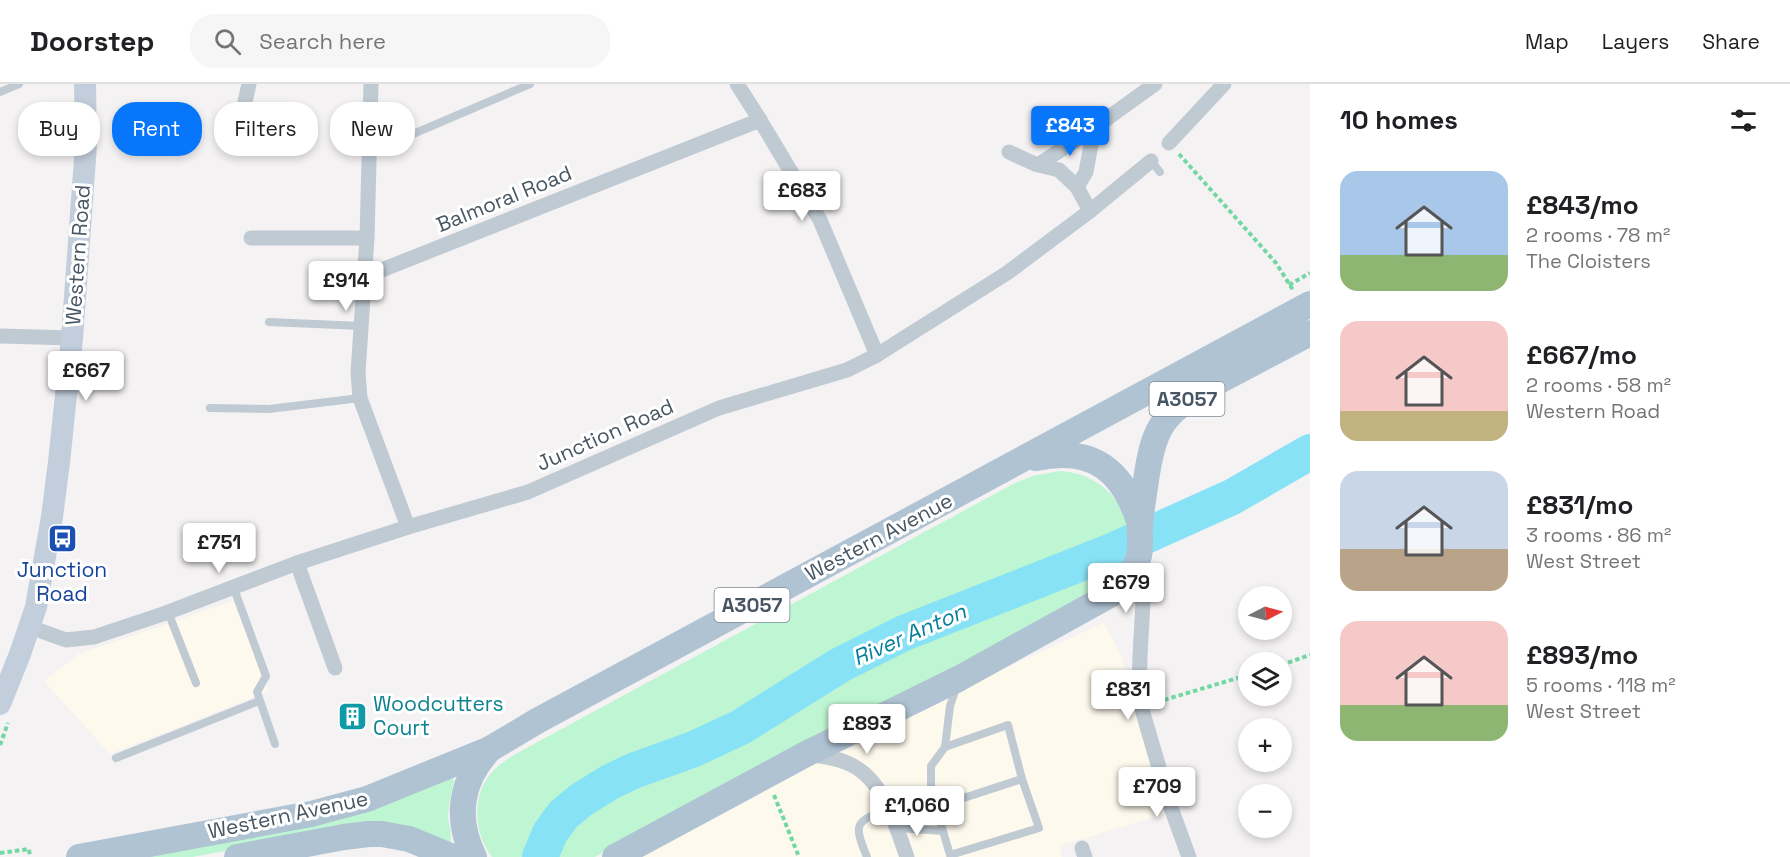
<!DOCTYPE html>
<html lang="en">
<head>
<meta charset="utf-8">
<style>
	body { margin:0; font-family:"Space Grotesk",sans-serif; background:#f6f6f6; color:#202124; height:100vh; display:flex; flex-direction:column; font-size:22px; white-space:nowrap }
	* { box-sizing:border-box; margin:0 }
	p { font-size:20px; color:#757577 }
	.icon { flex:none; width:33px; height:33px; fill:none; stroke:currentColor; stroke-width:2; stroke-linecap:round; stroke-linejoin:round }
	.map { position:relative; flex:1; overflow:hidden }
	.details { display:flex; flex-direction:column; background:#fff; width:480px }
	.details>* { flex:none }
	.hud { position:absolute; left:18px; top:18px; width:570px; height:54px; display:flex; gap:12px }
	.needle { width:39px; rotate:84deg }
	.controls { position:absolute; left:1238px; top:502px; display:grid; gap:12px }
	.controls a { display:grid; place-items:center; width:54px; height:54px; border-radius:50%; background:#fff; box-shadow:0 3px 9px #0003; font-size:30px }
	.price { position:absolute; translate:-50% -51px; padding:0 14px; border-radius:6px; background:#fff; color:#222; font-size:20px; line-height:39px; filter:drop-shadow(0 2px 3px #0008) }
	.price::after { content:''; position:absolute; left:50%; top:36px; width:18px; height:14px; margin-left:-9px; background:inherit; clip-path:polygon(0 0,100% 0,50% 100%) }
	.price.active { background:#0776fb; color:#fff }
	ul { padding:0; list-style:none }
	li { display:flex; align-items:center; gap:18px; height:150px; padding:0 30px }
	li span { display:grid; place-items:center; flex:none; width:168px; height:120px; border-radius:18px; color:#555 }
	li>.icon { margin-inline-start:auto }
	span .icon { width:72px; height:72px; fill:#fffc; stroke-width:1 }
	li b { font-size:26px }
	h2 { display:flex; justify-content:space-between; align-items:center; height:72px; padding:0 30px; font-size:26px }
	.chip { padding:0 21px; border-radius:24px; background:#fff; box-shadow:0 3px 9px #0003; font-size:21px; line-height:54px }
	.chip.active { background:#0776fb; color:#fff }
	header { display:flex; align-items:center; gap:36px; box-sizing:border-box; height:84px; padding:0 30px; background:#fff; border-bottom:2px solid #e0e0e0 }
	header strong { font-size:28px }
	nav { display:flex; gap:33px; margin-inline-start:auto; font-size:21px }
	.search { width:420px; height:54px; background:#f6f6f6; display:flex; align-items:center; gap:15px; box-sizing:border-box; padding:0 21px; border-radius:24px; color:#757577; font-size:22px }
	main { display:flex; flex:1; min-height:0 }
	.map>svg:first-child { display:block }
	.commercial { fill:#fef9ed }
	.green { fill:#bef5d2 }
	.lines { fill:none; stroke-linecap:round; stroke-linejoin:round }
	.river { stroke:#87e2f6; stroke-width:36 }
	.path { stroke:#72d8a3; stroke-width:4; stroke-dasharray:4.5 3; stroke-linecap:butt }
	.lane { stroke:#bfcad3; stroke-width:8 }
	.street { stroke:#bfcad3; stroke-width:15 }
	.secondary { stroke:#c2cedb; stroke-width:22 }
	.primary { stroke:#b0c3d3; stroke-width:26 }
	.labels { text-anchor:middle; stroke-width:6; stroke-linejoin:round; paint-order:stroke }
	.shield { fill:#fff; stroke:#7f8992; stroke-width:1.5 }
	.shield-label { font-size:20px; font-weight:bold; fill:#485663 }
	.street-label { font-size:21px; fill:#485663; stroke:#fff }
	.transit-label { font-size:21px; fill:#164399; stroke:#fff }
	.culture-label { font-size:21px; fill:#0d838f; stroke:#fff; text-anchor:start }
	.water-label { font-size:22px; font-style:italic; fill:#037f9b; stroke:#fff }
</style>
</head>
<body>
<header>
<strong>Doorstep</strong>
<div class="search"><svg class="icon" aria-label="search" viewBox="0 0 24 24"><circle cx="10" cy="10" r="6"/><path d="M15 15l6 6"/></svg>Search here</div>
<nav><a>Map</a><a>Layers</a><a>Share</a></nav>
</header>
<main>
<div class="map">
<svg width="1310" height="773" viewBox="0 0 1310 773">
	<rect width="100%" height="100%" fill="#f5f2f3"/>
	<g class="commercial">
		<polygon points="233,517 269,607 110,670 44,597 79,570"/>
		<polygon points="1103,539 1121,571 1168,729 1059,762 1062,773 641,773 840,661"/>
	</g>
	<g class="green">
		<path d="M1060 387C1101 389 1134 423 1127 466 1124 479 1117 489 1110 499L933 594 821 648 643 744 595 773H492C472 747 471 706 497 683 508 673 522 667 534 660L1013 400 1032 392Z"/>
		<path d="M452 693 454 697C451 708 449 719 448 731 448 740 453 751 450 760L280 757 192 773H136Z"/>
	</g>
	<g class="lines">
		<polyline class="river" points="540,773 550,749 563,731 581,716 610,698 633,687 694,665 741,643 840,581 904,549 1112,467 1232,413 1310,368"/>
		<g class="path">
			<polyline points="1179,70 1276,179 1293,206"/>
			<polyline points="1289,201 1310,189"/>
			<polyline points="1281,581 1310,571"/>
			<polyline points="1157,618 1248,591"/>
			<polyline points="0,661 8,639"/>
			<polyline points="774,711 799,773"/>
			<polyline points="0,769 29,765 30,773"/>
		</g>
		<g class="lane">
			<polyline points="0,8 19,0"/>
			<polyline points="370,64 392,59 530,0"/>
			<polyline points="1151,77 1160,88"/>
			<polyline points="269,238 361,242"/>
			<polyline points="210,324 269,325 360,314"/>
			<polyline points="233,502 266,592 257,608 275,660"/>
			<polyline points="168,528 196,599"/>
			<polyline points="945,663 1008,641 1022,695"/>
			<polyline points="116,674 259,617"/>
			<polyline points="936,723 943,747"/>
			<polyline points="897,744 943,747 950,771 1039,744 1022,695 936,723 931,702 931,682 945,663 950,622 957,602"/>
			<path d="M867 773C853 739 855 738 888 725"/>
		</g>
		<g class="street">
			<polyline points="371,0 367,154 358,289 360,314 408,443"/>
			<polyline points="737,0 760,36 820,136 877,271"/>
			<polyline points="245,18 249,0"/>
			<polyline points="1169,59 1224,0"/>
			<polyline points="1009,68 1035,80 1059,86 1077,103 1090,127"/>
			<polyline points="1038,81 1094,44 1155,0"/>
			<polyline points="1077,103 1086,88 1094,44"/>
			<polyline points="251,154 367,154"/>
			<polyline points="364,193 760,36"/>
			<polyline points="0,252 72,254"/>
			<path d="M1139 477C1141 490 1143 502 1143 515 1142 553 1136 591 1143 629L1170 721 1189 773"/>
			<polyline points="297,479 335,584"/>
			<polyline points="30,543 66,556 94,553 163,530 297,479 408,443 528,408 719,324 847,286 877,271 1007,189 1090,127 1151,77"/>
			<path d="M808 670C820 672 833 673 845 678 883 692 894 738 907 773"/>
			<polyline points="1082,764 1085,773"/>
		</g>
		<polyline class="secondary" points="0,620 20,570 36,523 52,433 59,378 72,254 86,61 85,0"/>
		<g class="primary">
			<path d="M1036 374C1093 362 1123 386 1140 440"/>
			<polyline points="79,773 311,730 367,715 490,665 537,637 1310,220"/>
			<polyline points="237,773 344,753 369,750 382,750 409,755 453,773"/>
			<path d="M474 773C455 735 460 696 490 665"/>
			<path d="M615 773 806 670 960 594 1110 511C1121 502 1134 489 1138 475 1142 465 1139 453 1140 442 1141 427 1144 411 1146 396 1153 348 1160 332 1202 306L1310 249"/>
		</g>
	</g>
	<defs>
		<symbol id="bus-square" viewBox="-11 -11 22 22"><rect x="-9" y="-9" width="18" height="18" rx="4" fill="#1a4fb4" stroke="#fff"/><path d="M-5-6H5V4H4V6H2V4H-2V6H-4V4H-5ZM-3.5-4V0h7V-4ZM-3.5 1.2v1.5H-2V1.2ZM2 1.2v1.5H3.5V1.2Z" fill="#fff"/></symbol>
		<symbol id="building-square" viewBox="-11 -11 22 22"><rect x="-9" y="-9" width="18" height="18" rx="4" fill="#0f9aa8" stroke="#fff"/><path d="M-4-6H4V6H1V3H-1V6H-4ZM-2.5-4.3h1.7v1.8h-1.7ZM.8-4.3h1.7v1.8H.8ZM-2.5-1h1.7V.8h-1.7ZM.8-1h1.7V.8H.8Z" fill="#fff"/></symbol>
	</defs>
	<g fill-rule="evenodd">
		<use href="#bus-square" x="46" y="438" width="33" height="33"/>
		<use href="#building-square" x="336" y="616" width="33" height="33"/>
	</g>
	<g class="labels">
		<g class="shield">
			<rect x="1149.5" y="298" width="75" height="34" rx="4.5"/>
			<rect x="714.5" y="504" width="75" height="34" rx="4.5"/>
		</g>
		<g class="shield-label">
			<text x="1187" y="322">A3057</text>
			<text x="752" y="528">A3057</text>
		</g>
		<g class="street-label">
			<text transform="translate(504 115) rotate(-22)" y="7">Balmoral Road</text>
			<text transform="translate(78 171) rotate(-86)" y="7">Western Road</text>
			<text transform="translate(605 351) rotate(-24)" y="7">Junction Road</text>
			<text transform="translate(879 453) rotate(-28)" y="7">Western Avenue</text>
			<text transform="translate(288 731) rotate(-12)" y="7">Western Avenue</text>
		</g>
		<g class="transit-label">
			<text x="62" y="493">Junction<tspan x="62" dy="24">Road</tspan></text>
		</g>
		<g class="culture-label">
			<text x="373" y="627">Woodcutters<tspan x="373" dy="24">Court</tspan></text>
		</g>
		<g class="water-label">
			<text transform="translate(909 550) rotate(-24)" y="8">River Anton</text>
		</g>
	</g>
</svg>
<div class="controls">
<a><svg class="needle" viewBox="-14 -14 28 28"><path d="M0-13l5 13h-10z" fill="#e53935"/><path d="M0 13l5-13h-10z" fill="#757577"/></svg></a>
<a><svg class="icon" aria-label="layers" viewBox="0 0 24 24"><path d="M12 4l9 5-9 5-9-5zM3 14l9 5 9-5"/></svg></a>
<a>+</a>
<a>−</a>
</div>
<b class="price active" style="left:1070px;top:73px">£843</b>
<b class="price" style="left:802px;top:138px">£683</b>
<b class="price" style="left:346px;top:228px">£914</b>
<b class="price" style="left:86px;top:318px">£667</b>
<b class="price" style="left:219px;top:490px">£751</b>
<b class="price" style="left:1126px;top:530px">£679</b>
<b class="price" style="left:1128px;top:637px">£831</b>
<b class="price" style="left:867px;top:671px">£893</b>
<b class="price" style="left:1157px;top:734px">£709</b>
<b class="price" style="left:917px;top:753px">£1,060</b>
<div class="hud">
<a class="chip">Buy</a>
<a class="chip active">Rent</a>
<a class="chip">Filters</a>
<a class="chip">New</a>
</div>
</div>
<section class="details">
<h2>10 homes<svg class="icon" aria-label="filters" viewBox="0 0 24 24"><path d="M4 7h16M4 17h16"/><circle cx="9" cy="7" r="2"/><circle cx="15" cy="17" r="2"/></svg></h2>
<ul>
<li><span style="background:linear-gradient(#a9c7e8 70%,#8fb573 0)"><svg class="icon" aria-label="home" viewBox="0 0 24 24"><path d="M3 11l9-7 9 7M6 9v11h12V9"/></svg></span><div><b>£843/mo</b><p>2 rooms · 78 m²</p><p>The Cloisters</p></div></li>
<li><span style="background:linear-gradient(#f6c9c9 75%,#c2b280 0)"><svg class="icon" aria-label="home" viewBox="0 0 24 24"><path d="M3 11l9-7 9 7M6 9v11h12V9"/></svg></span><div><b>£667/mo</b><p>2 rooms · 58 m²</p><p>Western Road</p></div></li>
<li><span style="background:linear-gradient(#c9d6e8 65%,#b9a48a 0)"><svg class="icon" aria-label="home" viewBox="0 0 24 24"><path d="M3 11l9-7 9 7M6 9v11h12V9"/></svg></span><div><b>£831/mo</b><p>3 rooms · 86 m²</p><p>West Street</p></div></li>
<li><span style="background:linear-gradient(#f6c9c9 70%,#8fb573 0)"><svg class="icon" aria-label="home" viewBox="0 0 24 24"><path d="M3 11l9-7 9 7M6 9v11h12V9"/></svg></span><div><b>£893/mo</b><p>5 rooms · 118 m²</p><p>West Street</p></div></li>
</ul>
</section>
</main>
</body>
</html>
